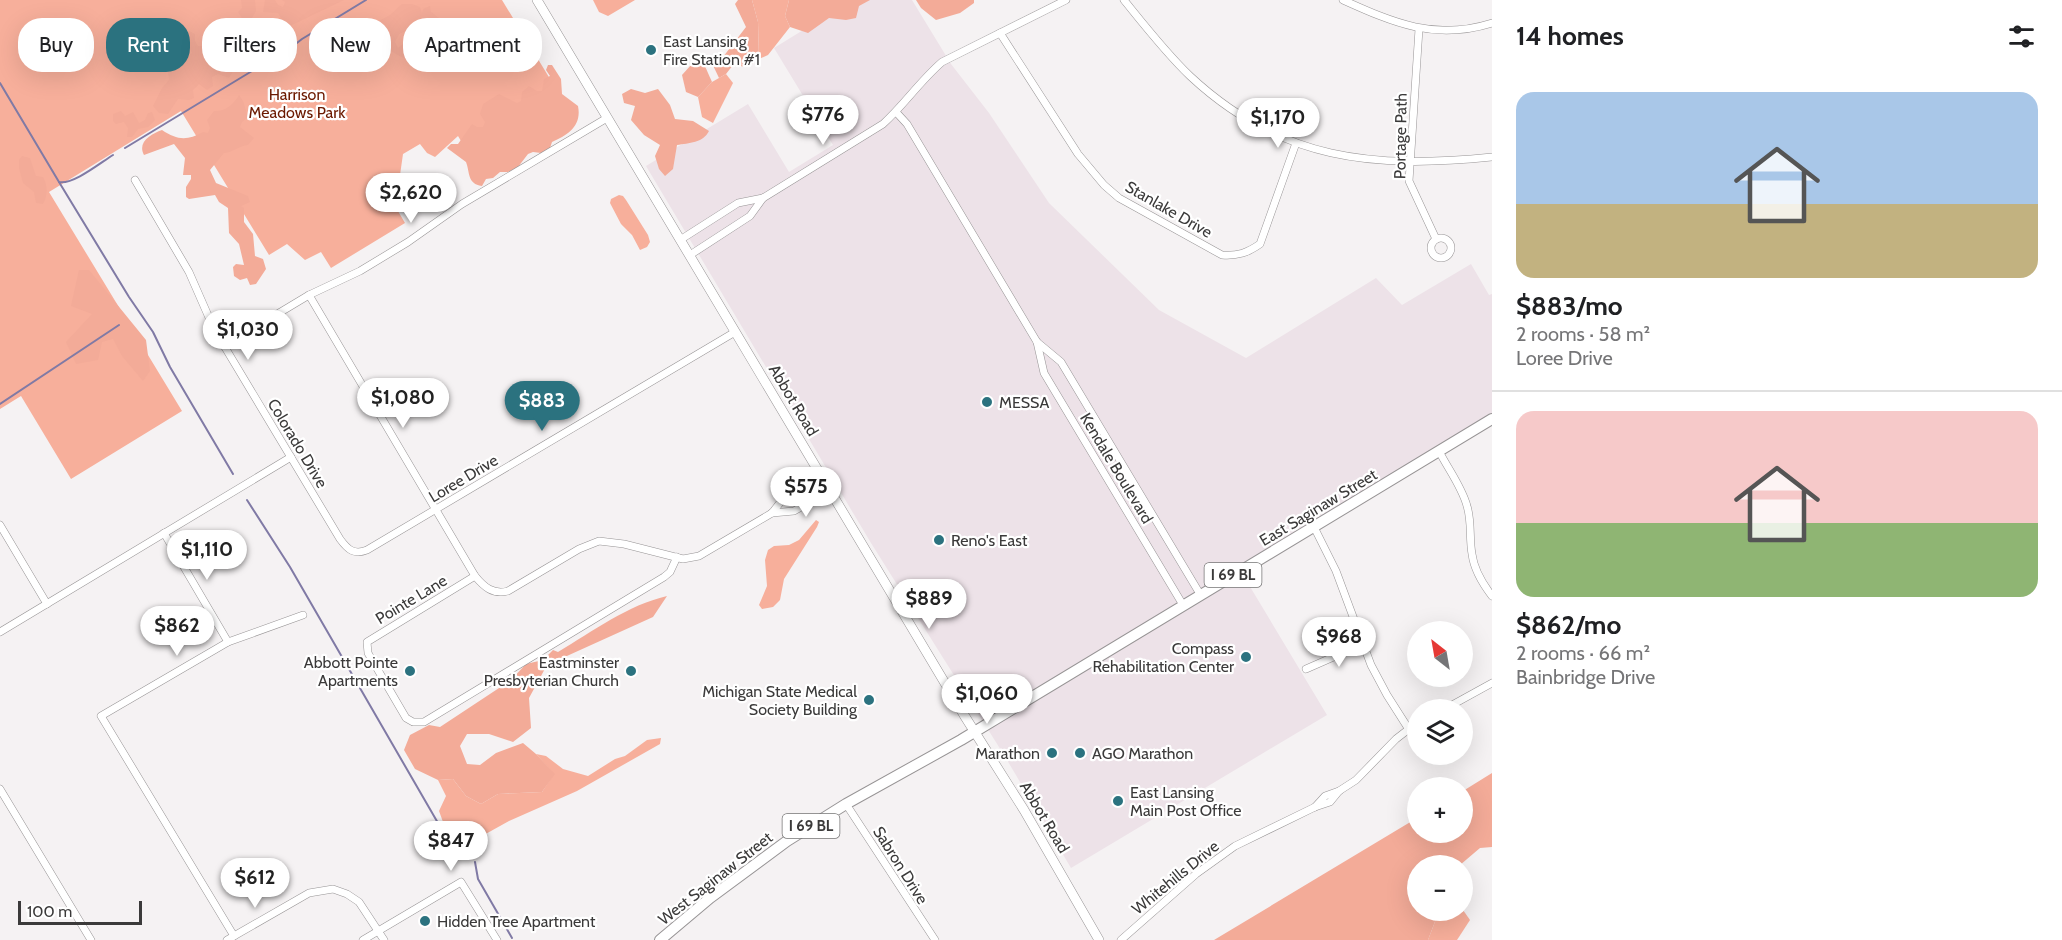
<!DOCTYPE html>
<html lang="en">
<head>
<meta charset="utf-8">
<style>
	body { margin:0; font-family:Cabin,sans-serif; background:#f6f6f6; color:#202124; height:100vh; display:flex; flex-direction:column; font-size:22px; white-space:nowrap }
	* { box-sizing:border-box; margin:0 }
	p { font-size:20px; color:#757577 }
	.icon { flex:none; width:33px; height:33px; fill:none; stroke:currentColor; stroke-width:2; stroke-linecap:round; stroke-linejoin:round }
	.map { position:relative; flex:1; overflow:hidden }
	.panel { display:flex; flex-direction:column; background:#fff; width:570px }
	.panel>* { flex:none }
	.top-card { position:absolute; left:18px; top:18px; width:570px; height:54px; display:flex; gap:12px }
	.needle { width:39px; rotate:329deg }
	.buttons { position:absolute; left:1407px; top:621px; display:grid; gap:12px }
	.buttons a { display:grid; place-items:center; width:66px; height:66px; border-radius:50%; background:#fff; box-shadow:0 6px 24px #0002; font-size:30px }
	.scale { position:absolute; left:18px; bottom:15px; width:124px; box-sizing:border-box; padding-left:6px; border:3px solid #3b3a3a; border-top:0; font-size:16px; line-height:21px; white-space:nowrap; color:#3b3a3a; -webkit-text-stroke:4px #fff; paint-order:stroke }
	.price { position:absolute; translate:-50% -51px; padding:0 14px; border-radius:21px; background:#fff; color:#222; font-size:20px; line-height:39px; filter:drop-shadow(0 2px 3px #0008) }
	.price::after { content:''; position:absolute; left:50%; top:36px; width:18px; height:14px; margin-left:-9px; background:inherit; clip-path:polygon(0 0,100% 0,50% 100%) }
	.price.active { background:#2b727f; color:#fff }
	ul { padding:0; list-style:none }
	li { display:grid; align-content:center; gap:12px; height:318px; padding:0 24px }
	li+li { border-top:2px solid #e0e0e0 }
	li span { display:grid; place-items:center; height:186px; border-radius:18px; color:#555 }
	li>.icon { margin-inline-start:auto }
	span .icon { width:108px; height:108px; fill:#fffc; stroke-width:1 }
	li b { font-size:26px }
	h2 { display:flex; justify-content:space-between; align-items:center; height:72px; padding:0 24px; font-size:26px }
	.chip { padding:0 21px; border-radius:24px; background:#fff; box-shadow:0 6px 24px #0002; font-size:21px; line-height:54px }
	.chip.active { background:#2b727f; color:#fff }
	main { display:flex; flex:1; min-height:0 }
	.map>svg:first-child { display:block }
	.built { fill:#ede2e8 }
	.green { fill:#f7af9b }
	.forest { fill:#f3ab98 }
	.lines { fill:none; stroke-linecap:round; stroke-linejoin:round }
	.stream { stroke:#807aa5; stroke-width:2 }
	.minor-casing { stroke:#979495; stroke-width:8 }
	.secondary-casing { stroke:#979495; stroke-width:10 }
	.primary-casing { stroke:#979495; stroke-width:12 }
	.minor { stroke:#fff; stroke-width:7 }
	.secondary { stroke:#fff; stroke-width:9 }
	.primary { stroke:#fff; stroke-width:10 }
	.poi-dot { fill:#2b727f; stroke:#fff; stroke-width:2 }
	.labels { text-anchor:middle; stroke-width:4.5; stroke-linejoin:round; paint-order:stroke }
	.shield { fill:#fff; stroke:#767575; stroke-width:1.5 }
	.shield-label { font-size:15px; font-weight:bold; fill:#3b3a3a }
	.poi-label { font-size:16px; fill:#3b3a3a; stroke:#fff; text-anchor:start }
	.park-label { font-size:16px; fill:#6c1a01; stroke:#fff }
	.street-label { font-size:16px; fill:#3b3a3a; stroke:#fff }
</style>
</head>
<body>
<main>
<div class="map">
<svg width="1492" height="940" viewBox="0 0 1492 940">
	<rect width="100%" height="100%" fill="#f5f2f3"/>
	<polygon class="built" points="852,0 912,0 951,64 989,113 1049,203 1159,310 1246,358 1376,278 1402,305 1471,264 1489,295 1492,294 1492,424 1243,575 1327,715 1071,868 1004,755 871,543 646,166 748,104 789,172 833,145 774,48"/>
	<g class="green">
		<polygon points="0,0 502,0 575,120 482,176 458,136 435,157 427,153 420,144 403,154 400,175 419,196 409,207 395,199 392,201 405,223 331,268 321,252 305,260 287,244 269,255 181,111 49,192 182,411 71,479 21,396 0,409"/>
		<polygon points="593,0 635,0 608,16 599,12"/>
		<polygon points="752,0 789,0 785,16 790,27 768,55 759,59 758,22"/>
		<polygon points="726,74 733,83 713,123 702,117 698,97 712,82"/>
		<polygon points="619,195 623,196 626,200 648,235 650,242 647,247 640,250 632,235 621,224 610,203 611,199"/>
		<polygon points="816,520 819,522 817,527 784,579 780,600 773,607 762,609 759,605 767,586 765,560 768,550 774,546 789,545 799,540"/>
		<polygon points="661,738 660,744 577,791 509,821 464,846 450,841 439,811 446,796 438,780 453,779 466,796 481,804 498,794 542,792 554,774 536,754 546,756 563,769 588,776 615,759 625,756 647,740"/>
		<polygon points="1463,910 1470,920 1457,940 1428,940 1439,911"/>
	</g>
	<g class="forest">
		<polygon points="241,0 255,0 256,11 249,23 252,32 260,24 264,24 268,30 272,28 275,22 281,18 278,13 263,12 265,0 275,0 278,5 283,7 285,2 282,0 344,0 292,25 268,42 262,51 245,62 238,63 229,78 218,74 212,77 213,86 207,90 199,84 193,90 194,98 189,100 178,99 168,114 159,113 153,106 162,88 169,80 168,70 164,63 168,54 175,51 181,56 188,56 192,53 190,49 180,46 189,31 195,34 195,41 198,46 207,46 207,34 213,33 228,37 230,32 236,30 236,26 242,25 242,18 238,12 242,8"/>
		<polygon points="738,0 752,0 758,22 759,59 747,67 733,65 726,74 719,78 710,59 716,55 723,57 746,27 735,4"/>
		<polygon points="789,0 870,0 859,6 856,18 846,20 829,18 808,33 790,27 785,16"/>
		<polygon points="916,0 974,0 974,3 960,13 936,20 921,8"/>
		<path d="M402 4H412L420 7 422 13 423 9 430 6 431 12 439 18V27L432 35H422L418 26 399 34 395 42 398 48 403 44 414 47 417 55 408 60C394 53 386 51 381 35L377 49V60L368 69 355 61 352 51 343 42V36L352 29H373L375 23 390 15Z"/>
		<path d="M132 18 137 25 141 34 149 32 150 23 157 24 164 32C159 46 149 49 141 62L127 53 125 46 128 42 126 37 119 33V23Z"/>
		<polygon points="704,64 712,82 698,97 686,92 682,75 691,65"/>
		<path d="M548 65H552L561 79 562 94 578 106C582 126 568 135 552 142L550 148 541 153 533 152 528 154 518 167 508 172H500L493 178 486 179 482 186C467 184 470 172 466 162L447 148 451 144H458L472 124 477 127H483L485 122 480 114 483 104 499 94 517 103 521 101 522 92 529 86 537 91H542L544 79 550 76 546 70Z"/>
		<path d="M631 89 645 93 658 89 670 105 675 119 693 121 709 131C703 143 689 143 677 145L673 169 665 176 659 169 655 156 660 145 644 135 631 120 635 106 624 103 622 94Z"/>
		<path d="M239 95 243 101 248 117 242 122 240 127 254 138 248 145C239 146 234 152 224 153L210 170 216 183 248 196 250 202 241 206 244 208V222L253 234 255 256 263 259 266 269 256 284 250 285 247 278 240 280 234 276 233 267 236 264 244 265 239 244 229 233 228 208 219 202 215 195 189 199 186 197V187L191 179V175H183L185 158 174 144 144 155C137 142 151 134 162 130 177 140 187 141 203 132L208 133 210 128 207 120 214 111C225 112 234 104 239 95Z"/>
		<polygon points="121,111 125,116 133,112 139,123 145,120 148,113 152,112 155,120 148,127 138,129 132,137 127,137 128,128 124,122 116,124 113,121 113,114"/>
		<path d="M22 156 30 158 36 176 43 177C48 187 48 194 43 204L36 203 34 192 23 183 19 168V160Z"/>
		<polygon points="79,270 89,270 146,340 150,371 143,381 122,356 113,339 102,342 98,360 76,364 66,342 92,314 71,306"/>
		<path d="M667 596 653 617 547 665 529 698 531 728 513 742 489 734H467L460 746 467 764 480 765 496 753 523 743 536 754 555 774 542 792 498 794 481 804 466 796 453 779 438 780 415 769 404 750 410 735 429 725 440 727 511 680 526 664 543 660 553 650 558 652C593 631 628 605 667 596Z"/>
		<polygon points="1492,773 1492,847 1480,848 1460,865 1418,866 1418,910 1439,911 1428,940 1214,940 1417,818 1418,832 1462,832 1463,791"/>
	</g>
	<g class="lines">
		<g class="stream">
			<path d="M0 83 59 182C73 185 100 163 113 155"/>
			<polyline points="125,148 252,71 271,63 302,39 366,0"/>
			<polyline points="59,182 129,297 153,332 170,367 233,474"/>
			<polyline points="0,404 119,325"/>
			<polyline points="247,500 290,567 438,823"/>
			<polyline points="475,862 478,879 512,938"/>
		</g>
		<defs>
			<g id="minor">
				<path d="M1124 0C1145 26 1166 53 1190 76 1281 161 1374 169 1492 157"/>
				<path d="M1343 0C1394 23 1435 41 1492 23"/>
				<polyline points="1419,29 1409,181 1436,239"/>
				<path d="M1000 33 1078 154 1104 185 1119 198 1222 255C1238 256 1247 253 1260 244L1296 143"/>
				<polyline points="896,112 907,124 1037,342 1061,362 1200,594"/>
				<path d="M135 180 189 272 214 329 340 539C348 550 354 555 367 550L735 332"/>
				<circle cx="1441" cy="248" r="10"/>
				<path d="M680 240 738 203 763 198 883 124C904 105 920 81 942 62L1066 0"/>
				<polyline points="690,255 750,216 763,198"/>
				<path d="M309 295 475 576C484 587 493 595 508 591L579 549 599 541 624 544 683 559 699 556 772 513 786 495 821 474"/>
				<polyline points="1037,342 1044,373 1183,605"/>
				<polyline points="224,346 309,295 360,271 408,242 462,204 607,118"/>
				<path d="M1439 451C1448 469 1462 487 1467 506 1472 522 1469 538 1472 554 1474 570 1482 583 1492 596"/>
				<polyline points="772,513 794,511 831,490"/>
				<polyline points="0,525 47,604"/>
				<polyline points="1314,527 1336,571 1371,665 1387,695 1408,728"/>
				<polyline points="164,533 228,642"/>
				<polyline points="475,576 367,642 368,653 406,718 413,722 424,722 664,577 670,572 677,557"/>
				<polyline points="0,632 291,457"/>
				<polyline points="1306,669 1363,644"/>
				<polyline points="1443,710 1492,683"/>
				<polyline points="0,789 91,940"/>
				<polyline points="846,804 935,940"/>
				<polyline points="1315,807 1325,796 1339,791"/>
				<polyline points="234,936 101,716 228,642 303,615"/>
				<polyline points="227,940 309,893 333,889 347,894 359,902 384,940"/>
				<polyline points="363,940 461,882 497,940"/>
				<polyline points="1121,940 1196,874 1235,846 1315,807 1330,802 1339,791 1356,780 1396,739 1418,722"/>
			</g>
			<polyline id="secondary" points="537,0 964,715 1024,810 1099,940"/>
			<polyline id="primary" points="660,940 710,898 787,841 846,804 961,740 1492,419"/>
		</defs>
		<use href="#minor" class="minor-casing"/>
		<use href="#secondary" class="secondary-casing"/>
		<use href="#primary" class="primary-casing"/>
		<use href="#minor" class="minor"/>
		<use href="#secondary" class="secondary"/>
		<use href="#primary" class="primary"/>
	</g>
	<g class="poi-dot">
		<circle cx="651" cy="50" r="6"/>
		<circle cx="987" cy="402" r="6"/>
		<circle cx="939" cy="540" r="6"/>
		<circle cx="1246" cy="657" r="6"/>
		<circle cx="410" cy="671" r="6"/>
		<circle cx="631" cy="671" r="6"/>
		<circle cx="869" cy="700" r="6"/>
		<circle cx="1052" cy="753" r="6"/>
		<circle cx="1080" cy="753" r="6"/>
		<circle cx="1118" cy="801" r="6"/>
		<circle cx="425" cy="921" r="6"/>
	</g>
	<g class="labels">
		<g class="shield">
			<rect x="1204.5" y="563" width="57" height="24" rx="4.5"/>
			<rect x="782.5" y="814" width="57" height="24" rx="4.5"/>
		</g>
		<g class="shield-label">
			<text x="1233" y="580">I 69 BL</text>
			<text x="811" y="831">I 69 BL</text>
		</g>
		<g class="poi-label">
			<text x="663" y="47">East Lansing<tspan x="663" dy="18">Fire Station #1</tspan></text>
			<text x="999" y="408">MESSA</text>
			<text x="951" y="546">Reno's East</text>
			<text x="1234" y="654" text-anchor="end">Compass<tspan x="1234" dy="18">Rehabilitation Center</tspan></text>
			<text x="398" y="668" text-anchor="end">Abbott Pointe<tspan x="398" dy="18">Apartments</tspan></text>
			<text x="619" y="668" text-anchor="end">Eastminster<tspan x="619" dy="18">Presbyterian Church</tspan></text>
			<text x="857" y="697" text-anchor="end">Michigan State Medical<tspan x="857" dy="18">Society Building</tspan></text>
			<text x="1040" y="759" text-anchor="end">Marathon</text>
			<text x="1092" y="759">AGO Marathon</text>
			<text x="1130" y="798">East Lansing<tspan x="1130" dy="18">Main Post Office</tspan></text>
			<text x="437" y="927">Hidden Tree Apartment</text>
		</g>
		<g class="park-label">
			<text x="297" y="100">Harrison<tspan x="297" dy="18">Meadows Park</tspan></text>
		</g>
		<g class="street-label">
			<text transform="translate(1400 136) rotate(-89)" y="6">Portage Path</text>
			<text transform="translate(1169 209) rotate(30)" y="6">Stanlake Drive</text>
			<text transform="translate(794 400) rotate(59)" y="6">Abbot Road</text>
			<text transform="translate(298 443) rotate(59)" y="6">Colorado Drive</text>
			<text transform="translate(1117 468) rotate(59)" y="6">Kendale Boulevard</text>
			<text transform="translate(463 478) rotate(-31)" y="6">Loree Drive</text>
			<text transform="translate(1318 507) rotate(-31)" y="6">East Saginaw Street</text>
			<text transform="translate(411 599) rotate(-31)" y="6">Pointe Lane</text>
			<text transform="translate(1045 817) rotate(59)" y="6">Abbot Road</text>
			<text transform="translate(901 865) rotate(58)" y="6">Sabron Drive</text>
			<text transform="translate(1175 877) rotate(-39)" y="6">Whitehills Drive</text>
			<text transform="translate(715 878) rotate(-38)" y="6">West Saginaw Street</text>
		</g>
	</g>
</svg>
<div class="buttons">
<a><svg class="needle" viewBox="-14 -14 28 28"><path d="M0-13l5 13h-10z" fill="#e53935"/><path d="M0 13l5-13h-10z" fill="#757577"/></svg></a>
<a><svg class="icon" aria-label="layers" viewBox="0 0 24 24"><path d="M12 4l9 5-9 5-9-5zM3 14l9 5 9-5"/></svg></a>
<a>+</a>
<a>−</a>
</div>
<div class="scale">100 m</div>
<b class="price" style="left:823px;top:146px">$776</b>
<b class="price" style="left:1278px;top:149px">$1,170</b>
<b class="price" style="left:411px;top:224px">$2,620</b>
<b class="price" style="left:248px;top:361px">$1,030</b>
<b class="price" style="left:403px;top:429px">$1,080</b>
<b class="price active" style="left:542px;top:432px">$883</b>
<b class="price" style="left:806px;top:518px">$575</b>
<b class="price" style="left:207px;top:581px">$1,110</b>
<b class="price" style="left:929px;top:630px">$889</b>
<b class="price" style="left:177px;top:657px">$862</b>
<b class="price" style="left:1339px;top:668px">$968</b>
<b class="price" style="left:987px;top:725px">$1,060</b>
<b class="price" style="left:451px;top:872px">$847</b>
<b class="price" style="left:255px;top:909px">$612</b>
<div class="top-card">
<a class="chip">Buy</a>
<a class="chip active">Rent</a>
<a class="chip">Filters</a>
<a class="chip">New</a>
<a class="chip">Apartment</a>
</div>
</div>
<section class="panel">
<h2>14 homes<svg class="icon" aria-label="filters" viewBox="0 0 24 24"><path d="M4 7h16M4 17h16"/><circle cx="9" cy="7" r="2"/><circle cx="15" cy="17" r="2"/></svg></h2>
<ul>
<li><span style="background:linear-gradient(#a9c7e8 60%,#c2b280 0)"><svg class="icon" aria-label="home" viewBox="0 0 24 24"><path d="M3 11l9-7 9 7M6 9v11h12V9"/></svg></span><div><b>$883/mo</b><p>2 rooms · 58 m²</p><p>Loree Drive</p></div></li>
<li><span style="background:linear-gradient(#f6c9c9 60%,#8fb573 0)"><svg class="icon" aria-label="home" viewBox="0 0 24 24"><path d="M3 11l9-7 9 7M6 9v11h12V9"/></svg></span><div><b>$862/mo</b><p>2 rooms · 66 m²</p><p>Bainbridge Drive</p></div></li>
</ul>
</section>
</main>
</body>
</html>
